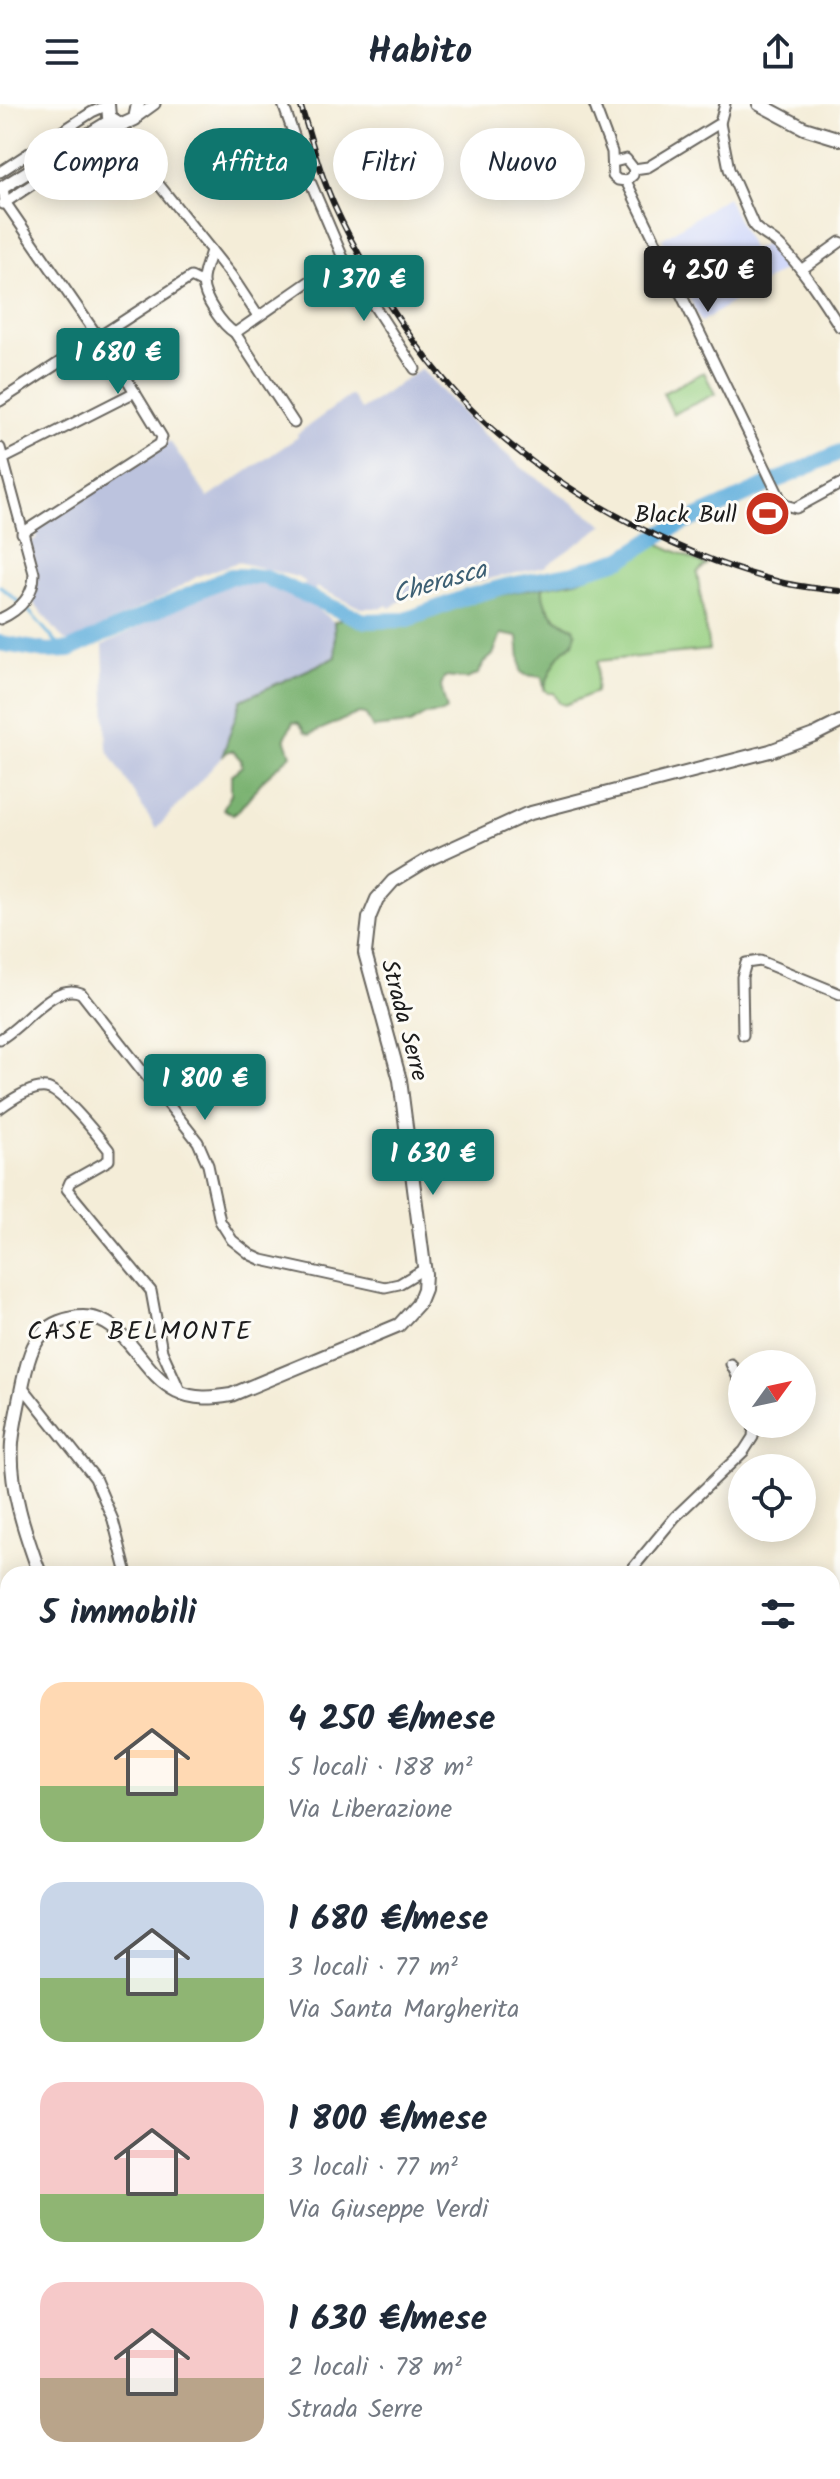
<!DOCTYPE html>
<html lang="it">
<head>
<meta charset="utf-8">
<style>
	body { margin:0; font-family:Kalam,sans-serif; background:#f2f2f3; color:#1f2937; height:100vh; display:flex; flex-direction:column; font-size:30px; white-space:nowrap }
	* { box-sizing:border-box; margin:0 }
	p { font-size:26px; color:#747a83 }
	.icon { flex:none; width:44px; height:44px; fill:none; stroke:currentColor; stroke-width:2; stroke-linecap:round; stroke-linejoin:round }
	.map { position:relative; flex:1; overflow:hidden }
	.panel { position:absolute; left:0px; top:1462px; width:840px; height:914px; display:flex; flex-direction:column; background:#fff; border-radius:24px 24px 0 0; box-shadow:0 4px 20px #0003 }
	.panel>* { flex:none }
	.top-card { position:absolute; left:24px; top:24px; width:792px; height:72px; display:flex; gap:16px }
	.needle { width:52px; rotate:57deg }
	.buttons { position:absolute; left:728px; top:1246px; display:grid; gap:16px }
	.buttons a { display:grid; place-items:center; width:88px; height:88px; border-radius:50%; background:#fff; box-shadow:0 4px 20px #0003; font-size:40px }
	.price { position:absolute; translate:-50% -68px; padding:0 18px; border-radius:8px; background:#0f766e; color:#fff; font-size:26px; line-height:52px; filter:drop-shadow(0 2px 4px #0008) }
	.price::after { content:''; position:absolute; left:50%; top:48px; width:24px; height:18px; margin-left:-12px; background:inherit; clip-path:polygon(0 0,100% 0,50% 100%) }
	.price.current { background:#222; color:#fff }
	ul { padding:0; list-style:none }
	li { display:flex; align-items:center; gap:24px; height:200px; padding:0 40px }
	li span { display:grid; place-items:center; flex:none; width:224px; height:160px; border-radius:24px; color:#555 }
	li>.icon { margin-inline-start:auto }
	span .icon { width:96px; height:96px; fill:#fffc; stroke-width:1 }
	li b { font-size:34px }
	h2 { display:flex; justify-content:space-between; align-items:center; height:96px; padding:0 40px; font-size:34px }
	.pill { padding:0 28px; border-radius:36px; background:#fff; box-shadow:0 4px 20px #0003; font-size:28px; line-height:72px }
	.pill.current { background:#0f766e; color:#fff }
	header { display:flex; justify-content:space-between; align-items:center; height:104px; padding:0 40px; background:#fff; font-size:36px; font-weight:600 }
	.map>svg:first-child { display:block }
	.built { fill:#d2d9f9 }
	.industrial { fill:#bcc3de }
	.green { fill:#99d083; stroke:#5a7650; stroke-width:2 }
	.forest { fill:#7ab271; stroke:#4b6746; stroke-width:2 }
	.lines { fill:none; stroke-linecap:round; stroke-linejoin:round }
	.stream { stroke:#64b0dd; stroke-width:3 }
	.river { stroke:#64b0dd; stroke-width:16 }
	.minor-casing { stroke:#68655e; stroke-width:13 }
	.major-casing { stroke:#68655e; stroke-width:16 }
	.minor { stroke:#fff; stroke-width:9 }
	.major { stroke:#fff; stroke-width:12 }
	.rail-casing { stroke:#1c1c1c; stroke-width:6 }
	.rail { stroke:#fdfcf7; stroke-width:3; stroke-dasharray:9; stroke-linecap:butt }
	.labels { text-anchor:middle; stroke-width:6; stroke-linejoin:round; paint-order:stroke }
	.poi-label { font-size:24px; fill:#1c1c1c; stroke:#fdfcf7; text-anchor:end }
	.street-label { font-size:24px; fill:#1c1c1c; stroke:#fdfcf7 }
	.water-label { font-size:26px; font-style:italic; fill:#3c5f73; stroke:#fdfcf7 }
	.neighbourhood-label { font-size:26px; letter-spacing:2px; fill:#1c1c1c; stroke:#fdfcf7 }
</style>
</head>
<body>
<header><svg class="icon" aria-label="menu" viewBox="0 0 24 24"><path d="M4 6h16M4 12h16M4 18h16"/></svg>Habito<svg class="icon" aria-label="share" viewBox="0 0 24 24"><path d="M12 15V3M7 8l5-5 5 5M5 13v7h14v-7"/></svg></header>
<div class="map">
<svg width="840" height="2375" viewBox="0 0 840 2375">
	<rect width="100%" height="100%" fill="#fdfcf7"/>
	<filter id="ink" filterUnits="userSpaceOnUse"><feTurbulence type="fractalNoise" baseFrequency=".0125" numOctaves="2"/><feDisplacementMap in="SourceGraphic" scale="16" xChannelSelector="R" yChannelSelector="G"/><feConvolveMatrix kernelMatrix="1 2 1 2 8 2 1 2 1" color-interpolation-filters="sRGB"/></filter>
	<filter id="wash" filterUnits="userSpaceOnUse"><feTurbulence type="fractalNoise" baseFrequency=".006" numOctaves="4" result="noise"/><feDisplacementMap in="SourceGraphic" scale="32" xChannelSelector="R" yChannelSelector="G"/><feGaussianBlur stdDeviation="1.8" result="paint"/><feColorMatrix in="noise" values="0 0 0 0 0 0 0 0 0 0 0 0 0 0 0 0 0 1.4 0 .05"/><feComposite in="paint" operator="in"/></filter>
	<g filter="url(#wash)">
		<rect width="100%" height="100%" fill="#f4edd8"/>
		<polygon class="built" points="727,93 752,146 766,140 786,164 701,218 662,135"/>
		<polygon class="industrial" points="421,265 481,328 521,363 604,421 544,463 420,490 400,497 390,504 387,501 382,504 361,504 316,483 309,499 334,518 336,553 241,596 222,653 156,725 107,645 103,541 234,476 260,477 298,492 306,478 297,473 238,458 198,472 165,492 69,538 64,536 31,496 37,481 29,439 38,434 35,424 170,337 208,394 298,333 297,330 351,291 361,306"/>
		<g class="green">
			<polygon points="704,268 715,290 673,310 663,289"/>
			<path d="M657 439 706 461 697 469 709 546 598 557 596 588 565 601 559 599 554 589H548L544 584C551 566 556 550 573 539L569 522 555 513 542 494 543 483 577 477Z"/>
		</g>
		<path class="forest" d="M543 483C541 503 556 518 574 524L576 529 573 539C556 550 551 566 544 584L542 573 526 571 521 568 518 533 501 530 493 551 484 559 478 570 467 575 444 573 441 583 447 606 442 609 425 611 410 620 373 624 365 610 359 609 310 630 305 628 299 619 293 618 285 634 291 651 264 675 238 707 233 710 223 705 231 690V671L242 662 241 656 233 647H228L222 653 241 596 336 553 334 518 345 513C392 532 415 510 458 500 486 493 515 488 543 483Z"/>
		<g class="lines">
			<polyline class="stream" points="0,482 27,505 64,547"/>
			<polyline class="river" points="0,539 46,547 69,546 231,472 264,473 364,517 406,516 466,493 510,481 574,469 622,455 664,428 840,348"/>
		</g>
	</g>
	<g filter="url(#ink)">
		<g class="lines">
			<defs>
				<g id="minor">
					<polyline points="283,0 310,77 343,154 415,265"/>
					<polyline points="594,0 612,48 613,72 618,76 626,77 633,71 634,65"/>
					<polyline points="137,13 155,0"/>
					<path d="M720 19 729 65 754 122C761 130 771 133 779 141 803 164 822 195 840 223"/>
					<polyline points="122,21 120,28 124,37 231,171 258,212"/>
					<polyline points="614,58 626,55 634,65"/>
					<polyline points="634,65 648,63 720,19 725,0"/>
					<polyline points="0,68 92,8 108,1"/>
					<polyline points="626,77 781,396 785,401 796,404 840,380"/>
					<polyline points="3,83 5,98 125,272 162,333 160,340 22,429"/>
					<polyline points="3,100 107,30 117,20"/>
					<path d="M211 146C209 156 202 169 203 179 204 195 222 221 235 229L294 319"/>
					<polyline points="801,166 840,138"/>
					<polyline points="235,229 343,154"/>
					<polyline points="0,297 191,173 203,179"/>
					<path d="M0 344 34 469C34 491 20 506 0 515"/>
					<polyline points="3,355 135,288"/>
					<polyline points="743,931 742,873 746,859 760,857 840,890"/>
					<path d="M0 935C25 922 53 877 81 889L198 1038 208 1061 220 1117 232 1136 251 1151 262 1156 385 1183 399 1180 424 1165"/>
					<path d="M0 1004C11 996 32 982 46 984 62 986 98 1032 109 1046V1056L70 1078 67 1085 151 1187 162 1247 181 1289"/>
					<polyline points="731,1260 742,1282"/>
					<polyline points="22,1282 95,1374 113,1416 127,1470"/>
					<polyline points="182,1470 187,1468 194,1470"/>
					<polyline points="628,1470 675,1413 744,1347 753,1333 754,1320"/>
					<polyline points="832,1554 840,1551"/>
					<polyline points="832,2012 840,2017"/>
					<polyline points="832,2042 840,2044"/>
					<polyline points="0,2261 8,2252"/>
				</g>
				<g id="major">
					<polyline points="108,0 109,13 122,21 135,15 138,0"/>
					<polyline points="759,0 804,24 840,35"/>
					<polyline points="0,85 112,16"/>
					<path d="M40 1470C25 1429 9 1383 12 1339 14 1318 19 1298 23 1278 28 1254 34 1228 59 1218 122 1193 134 1266 177 1287 194 1296 213 1294 231 1291L399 1221 418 1200 424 1185 425 1170 400 976 365 849 369 814 377 795 393 777 429 755 527 710 770 647 814 631 840 618"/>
					<polyline points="0,1870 8,1861"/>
				</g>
			</defs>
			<use href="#minor" class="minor-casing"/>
			<use href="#major" class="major-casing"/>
			<use href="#minor" class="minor"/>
			<use href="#major" class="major"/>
			<defs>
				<path id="rail" d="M300 0C309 27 316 55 326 81 337 111 353 140 369 168 397 216 428 260 466 300 544 381 672 450 780 478 799 483 820 485 840 487"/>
			</defs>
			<use href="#rail" class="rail-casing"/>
			<use href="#rail" class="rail"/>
		</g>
	</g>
	<defs>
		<symbol id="stadium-disc" viewBox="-11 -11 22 22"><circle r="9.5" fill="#c8321e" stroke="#fdfcf7"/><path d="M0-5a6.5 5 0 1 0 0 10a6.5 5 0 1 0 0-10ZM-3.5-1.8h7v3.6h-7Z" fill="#fff"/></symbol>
	</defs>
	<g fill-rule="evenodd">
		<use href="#stadium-disc" x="742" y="384" width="51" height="51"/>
	</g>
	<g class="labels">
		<g class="poi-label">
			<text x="737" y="418">Black Bull</text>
		</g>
		<g class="street-label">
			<text transform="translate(405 916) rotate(75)" y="8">Strada Serre</text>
		</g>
		<g class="water-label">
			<text transform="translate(439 477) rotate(-16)" y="9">Cherasca</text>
		</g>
		<g class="neighbourhood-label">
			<text x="140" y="1235">CASE BELMONTE</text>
		</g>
	</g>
</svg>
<div class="buttons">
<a><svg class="needle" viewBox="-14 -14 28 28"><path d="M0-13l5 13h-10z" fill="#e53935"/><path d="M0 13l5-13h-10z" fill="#747a83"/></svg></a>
<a><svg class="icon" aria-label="locate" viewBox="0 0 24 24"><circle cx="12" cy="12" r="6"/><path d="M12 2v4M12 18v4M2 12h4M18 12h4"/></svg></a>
</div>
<b class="price current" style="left:708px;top:210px">4 250 €</b>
<b class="price" style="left:364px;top:219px">1 370 €</b>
<b class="price" style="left:118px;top:292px">1 680 €</b>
<b class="price" style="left:205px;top:1018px">1 800 €</b>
<b class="price" style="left:433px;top:1093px">1 630 €</b>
<div class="top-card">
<a class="pill">Compra</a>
<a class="pill current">Affitta</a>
<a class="pill">Filtri</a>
<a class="pill">Nuovo</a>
</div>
<section class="panel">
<h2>5 immobili<svg class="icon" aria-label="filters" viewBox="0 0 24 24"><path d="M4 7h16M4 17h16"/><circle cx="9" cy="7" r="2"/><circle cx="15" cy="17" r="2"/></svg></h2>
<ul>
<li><span style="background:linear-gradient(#ffd9b3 65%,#8fb573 0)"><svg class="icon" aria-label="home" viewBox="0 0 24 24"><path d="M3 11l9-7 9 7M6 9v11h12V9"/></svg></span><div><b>4 250 €/mese</b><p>5 locali · 188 m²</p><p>Via Liberazione</p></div></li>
<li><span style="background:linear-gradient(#c9d6e8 60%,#8fb573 0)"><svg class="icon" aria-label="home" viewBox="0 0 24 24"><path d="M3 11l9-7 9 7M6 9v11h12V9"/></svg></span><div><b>1 680 €/mese</b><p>3 locali · 77 m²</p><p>Via Santa Margherita</p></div></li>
<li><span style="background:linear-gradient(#f6c9c9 70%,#8fb573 0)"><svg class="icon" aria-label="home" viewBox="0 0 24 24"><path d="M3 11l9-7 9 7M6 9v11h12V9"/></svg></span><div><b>1 800 €/mese</b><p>3 locali · 77 m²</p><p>Via Giuseppe Verdi</p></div></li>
<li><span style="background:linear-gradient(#f6c9c9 60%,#b9a48a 0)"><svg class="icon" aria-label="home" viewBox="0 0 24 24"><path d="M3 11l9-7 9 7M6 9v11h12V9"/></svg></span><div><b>1 630 €/mese</b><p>2 locali · 78 m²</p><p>Strada Serre</p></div></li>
</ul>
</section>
</div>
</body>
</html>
